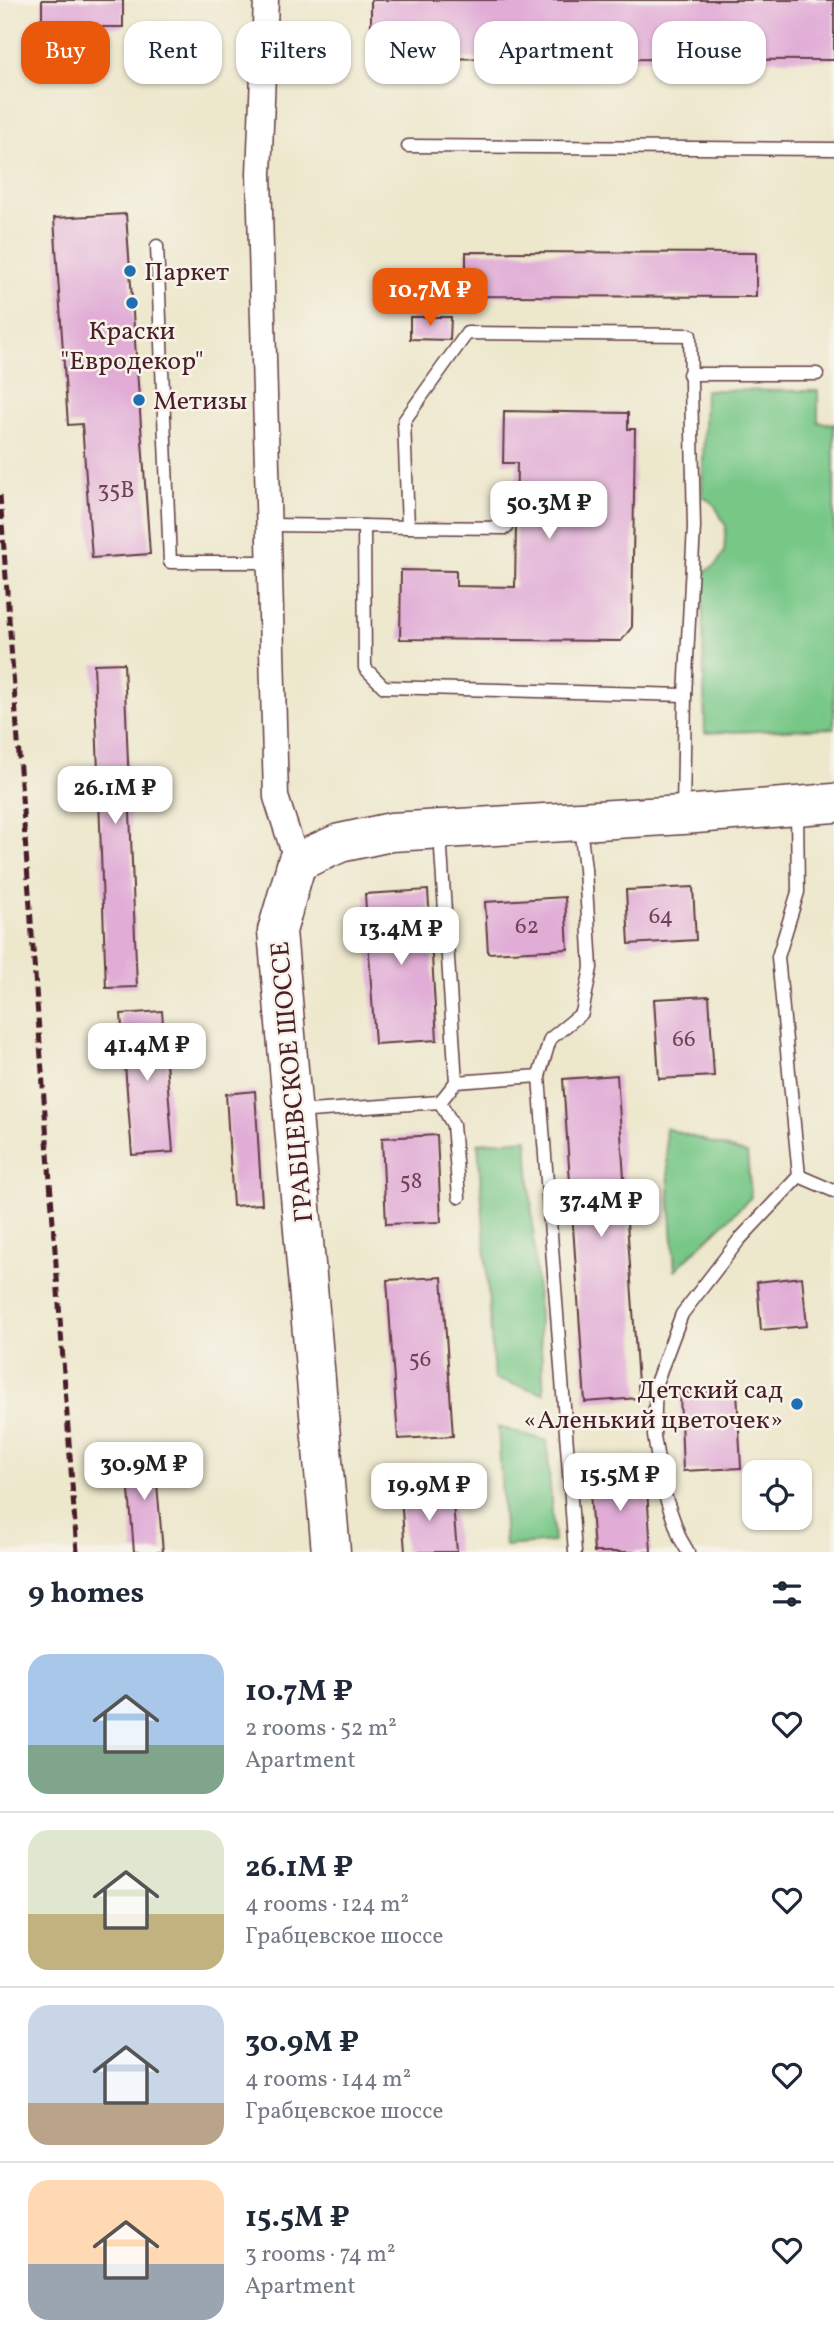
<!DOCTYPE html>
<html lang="en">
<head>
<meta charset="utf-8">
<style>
	body { margin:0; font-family:Vollkorn,serif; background:#f2f2f3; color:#1f2937; height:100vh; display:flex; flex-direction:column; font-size:26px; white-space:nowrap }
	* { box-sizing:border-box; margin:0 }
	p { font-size:23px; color:#747a83 }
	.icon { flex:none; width:38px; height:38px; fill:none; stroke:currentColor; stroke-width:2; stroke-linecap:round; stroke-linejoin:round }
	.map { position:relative; height:1552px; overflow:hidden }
	.panel { display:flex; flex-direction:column; background:#fff; flex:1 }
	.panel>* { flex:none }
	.banner { position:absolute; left:21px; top:21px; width:793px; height:63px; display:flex; gap:14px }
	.fabs { position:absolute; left:742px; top:1460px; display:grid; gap:14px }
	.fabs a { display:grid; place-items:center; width:70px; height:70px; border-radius:14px; background:#fff; box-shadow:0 2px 5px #0004; font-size:35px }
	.price { position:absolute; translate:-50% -60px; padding:0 16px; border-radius:14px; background:#fff; color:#222; font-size:23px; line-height:46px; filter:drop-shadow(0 2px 4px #0008) }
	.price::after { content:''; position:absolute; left:50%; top:42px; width:21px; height:16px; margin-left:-10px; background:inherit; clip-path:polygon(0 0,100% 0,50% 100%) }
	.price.on { background:#ea580c; color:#fff }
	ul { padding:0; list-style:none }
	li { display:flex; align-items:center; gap:21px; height:175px; padding:0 28px }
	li+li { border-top:2px solid #e0e1e3 }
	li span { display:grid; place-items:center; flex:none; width:196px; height:140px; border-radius:21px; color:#555 }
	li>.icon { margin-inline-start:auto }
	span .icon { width:84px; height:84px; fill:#fffc; stroke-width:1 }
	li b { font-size:30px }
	h2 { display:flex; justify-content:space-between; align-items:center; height:84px; padding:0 28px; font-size:30px }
	.pill { padding:0 24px; border-radius:21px; background:#fff; box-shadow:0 2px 5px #0004; font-size:24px; line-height:63px }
	.pill.on { background:#ea580c; color:#fff }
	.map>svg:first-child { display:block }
	.green { fill:#77c787; stroke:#607359; stroke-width:2 }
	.building { fill:#e1add7 }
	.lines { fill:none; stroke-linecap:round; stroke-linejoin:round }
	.lane-casing { stroke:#623d43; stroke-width:15 }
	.street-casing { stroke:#623d43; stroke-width:27 }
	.primary-casing { stroke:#623d43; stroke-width:41 }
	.lane { stroke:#fff; stroke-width:12 }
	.street { stroke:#fff; stroke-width:24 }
	.primary { stroke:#fff; stroke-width:38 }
	.rail { stroke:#4a1f2b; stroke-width:5; stroke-dasharray:10 5; stroke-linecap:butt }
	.poi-dot { fill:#1f6fb2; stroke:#f7f3e8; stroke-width:2.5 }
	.labels { text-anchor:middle; stroke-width:5; stroke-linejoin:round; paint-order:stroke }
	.number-label { font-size:23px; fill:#704256 }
	.poi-label { font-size:26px; fill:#4a1f2b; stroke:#f7f3e8; text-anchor:start }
	.street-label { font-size:26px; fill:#4a1f2b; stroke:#f7f3e8 }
</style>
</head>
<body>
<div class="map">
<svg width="834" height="1552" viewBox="0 0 834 1552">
	<rect width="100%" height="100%" fill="#f7f3e8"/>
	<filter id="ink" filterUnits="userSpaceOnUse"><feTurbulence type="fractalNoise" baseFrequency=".0143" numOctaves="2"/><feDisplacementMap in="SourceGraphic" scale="14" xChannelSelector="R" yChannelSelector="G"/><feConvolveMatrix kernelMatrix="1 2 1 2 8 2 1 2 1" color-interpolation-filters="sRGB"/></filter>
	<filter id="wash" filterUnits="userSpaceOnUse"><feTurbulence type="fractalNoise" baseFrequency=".00686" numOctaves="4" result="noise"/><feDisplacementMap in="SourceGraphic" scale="28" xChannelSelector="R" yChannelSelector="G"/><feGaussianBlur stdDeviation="1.57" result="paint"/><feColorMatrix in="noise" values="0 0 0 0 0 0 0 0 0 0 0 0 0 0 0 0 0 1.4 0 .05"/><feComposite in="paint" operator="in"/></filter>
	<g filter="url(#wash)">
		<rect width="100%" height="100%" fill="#ede7cc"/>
		<g class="green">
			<polygon points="705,390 818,391 818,422 834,424 834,728 705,733 702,573 716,565 724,552 726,526 714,504 702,496"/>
			<polygon points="665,1128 747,1154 751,1197 675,1270"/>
			<polygon points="527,1139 544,1393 494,1379 478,1143"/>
			<polygon points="498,1427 547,1441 554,1542 505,1546"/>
		</g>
		<g id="blocks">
			<g class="building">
				<rect x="42" y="0" width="81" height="27"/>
				<polygon points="371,0 834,0 834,60 371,58"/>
				<polygon points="126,214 150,554 92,558 82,424 68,425 54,218"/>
				<polygon points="466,252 756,253 756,297 466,296"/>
				<polygon points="410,317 451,317 450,340 410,339"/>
				<polygon points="504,411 628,413 628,429 635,429 632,627 621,641 400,639 401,570 456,571 456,586 515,587 517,463 503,463"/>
				<polygon points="124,663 137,987 106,988 94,664"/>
				<polygon points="693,887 696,940 629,944 626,890"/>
				<polygon points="428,890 437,1040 375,1044 365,894"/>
				<polygon points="565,897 568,949 488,953 485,902"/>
				<polygon points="709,996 714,1076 659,1079 654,999"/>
				<polygon points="162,1011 173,1152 132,1155 121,1014"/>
				<polygon points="617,1075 639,1398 585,1402 563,1079"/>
				<polygon points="255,1091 262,1204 233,1206 226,1094"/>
				<polygon points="437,1135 441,1222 386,1224 382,1138"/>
				<polygon points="442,1277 453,1436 398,1439 387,1280"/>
				<polygon points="802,1277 807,1326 761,1330 757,1282"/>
				<polygon points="737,1390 741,1468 683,1471 680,1393"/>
				<polygon points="154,1450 163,1552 134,1552 126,1453"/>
				<polygon points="646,1472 651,1552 594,1552 589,1476"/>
				<polygon points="452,1492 457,1552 405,1552 401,1496"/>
			</g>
		</g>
	</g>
	<g filter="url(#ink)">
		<use href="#blocks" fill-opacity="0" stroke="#623d43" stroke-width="2"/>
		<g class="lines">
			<defs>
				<g id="lane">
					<polyline points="408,146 834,149"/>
					<polyline points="157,246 170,562 269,562"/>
					<polyline points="689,374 817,374"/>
					<polyline points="505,493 506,528 408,527 404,421 467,333 690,335 694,527 685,695 683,811"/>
					<polyline points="267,525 364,526"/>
					<polyline points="408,527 364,526 365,668 384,687 685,695"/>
					<polyline points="440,834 456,1082"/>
					<polyline points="440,1102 453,1125 459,1197"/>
					<polyline points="295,1112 440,1102 456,1082 539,1076"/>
					<polyline points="799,1176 834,1191"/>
					<polyline points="575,1552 539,1076 550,1039 582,1013 591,968 585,869 580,826"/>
					<polyline points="688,1552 680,1538 663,1490 654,1436 656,1383 682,1314 739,1240 799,1176 778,957 798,892 797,810"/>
				</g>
				<polyline id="street" points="266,0 259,174 276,797 297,862"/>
				<polyline id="primary" points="331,1552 277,931 297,862 340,843 391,832 683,815 834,803"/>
			</defs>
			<use href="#lane" class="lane-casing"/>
			<use href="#street" class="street-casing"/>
			<use href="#primary" class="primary-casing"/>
			<use href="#lane" class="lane"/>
			<use href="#street" class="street"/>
			<use href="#primary" class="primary"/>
			<polyline class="rail" points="0,495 77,1552"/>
		</g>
	</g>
	<g class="poi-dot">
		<circle cx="130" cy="271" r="7"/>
		<circle cx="132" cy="303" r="7"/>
		<circle cx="139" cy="400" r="7"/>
		<circle cx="797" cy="1404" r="7"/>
	</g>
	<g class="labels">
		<g class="number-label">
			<text x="116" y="497">35В</text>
			<text x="661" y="923">64</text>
			<text x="527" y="933">62</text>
			<text x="684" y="1046">66</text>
			<text x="411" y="1188">58</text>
			<text x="420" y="1366">56</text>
		</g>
		<g class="poi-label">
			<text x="144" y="280">Паркет</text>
			<text x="132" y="339" text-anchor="middle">Краски<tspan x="132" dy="30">"Евродекор"</tspan></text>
			<text x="153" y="409">Метизы</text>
			<text x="783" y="1398" text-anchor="end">Детский сад<tspan x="783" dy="30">«Аленький цветочек»</tspan></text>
		</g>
		<g class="street-label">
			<text transform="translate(291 1082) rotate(-95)" y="9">ГРАБЦЕВСКОЕ ШОССЕ</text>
		</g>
	</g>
</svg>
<div class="fabs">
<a><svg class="icon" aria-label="locate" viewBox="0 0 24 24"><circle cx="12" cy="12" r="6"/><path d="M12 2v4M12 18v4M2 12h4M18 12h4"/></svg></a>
</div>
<b class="price on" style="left:430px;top:328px">10.7M ₽</b>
<b class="price" style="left:549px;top:541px">50.3M ₽</b>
<b class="price" style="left:115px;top:826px">26.1M ₽</b>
<b class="price" style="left:401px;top:967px">13.4M ₽</b>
<b class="price" style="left:147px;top:1083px">41.4M ₽</b>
<b class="price" style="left:601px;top:1239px">37.4M ₽</b>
<b class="price" style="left:144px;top:1502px">30.9M ₽</b>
<b class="price" style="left:620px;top:1513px">15.5M ₽</b>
<b class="price" style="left:429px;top:1523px">19.9M ₽</b>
<div class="banner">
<a class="pill on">Buy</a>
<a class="pill">Rent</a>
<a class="pill">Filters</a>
<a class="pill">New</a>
<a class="pill">Apartment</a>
<a class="pill">House</a>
</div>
</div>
<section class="panel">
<h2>9 homes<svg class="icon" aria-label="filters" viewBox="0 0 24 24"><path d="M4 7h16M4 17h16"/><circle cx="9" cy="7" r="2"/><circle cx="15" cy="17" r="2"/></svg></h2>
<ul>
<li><span style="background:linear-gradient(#a9c7e8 65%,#7fa58c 0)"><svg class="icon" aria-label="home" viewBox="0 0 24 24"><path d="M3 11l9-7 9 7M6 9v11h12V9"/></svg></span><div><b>10.7M ₽</b><p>2 rooms · 52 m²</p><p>Apartment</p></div><svg class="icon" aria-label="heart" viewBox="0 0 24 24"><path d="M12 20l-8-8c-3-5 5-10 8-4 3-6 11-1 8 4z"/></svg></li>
<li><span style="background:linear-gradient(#dfe7d0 60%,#c2b280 0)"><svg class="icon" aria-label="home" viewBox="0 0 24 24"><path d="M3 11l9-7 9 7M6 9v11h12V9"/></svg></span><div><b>26.1M ₽</b><p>4 rooms · 124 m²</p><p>Грабцевское шоссе</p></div><svg class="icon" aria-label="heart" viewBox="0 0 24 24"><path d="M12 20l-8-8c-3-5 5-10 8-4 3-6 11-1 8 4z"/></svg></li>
<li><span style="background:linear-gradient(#c9d6e8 70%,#b9a48a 0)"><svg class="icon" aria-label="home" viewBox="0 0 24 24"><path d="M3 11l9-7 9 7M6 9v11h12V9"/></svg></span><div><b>30.9M ₽</b><p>4 rooms · 144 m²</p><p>Грабцевское шоссе</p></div><svg class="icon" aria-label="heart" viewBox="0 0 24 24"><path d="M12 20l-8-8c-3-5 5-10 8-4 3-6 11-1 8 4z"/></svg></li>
<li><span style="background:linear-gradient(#ffd9b3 60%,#9aa5b1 0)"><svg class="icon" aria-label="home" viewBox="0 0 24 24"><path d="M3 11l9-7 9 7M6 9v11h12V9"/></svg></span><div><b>15.5M ₽</b><p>3 rooms · 74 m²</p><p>Apartment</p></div><svg class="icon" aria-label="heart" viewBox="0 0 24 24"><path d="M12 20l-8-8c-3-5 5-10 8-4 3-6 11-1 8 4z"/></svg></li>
</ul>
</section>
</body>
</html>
